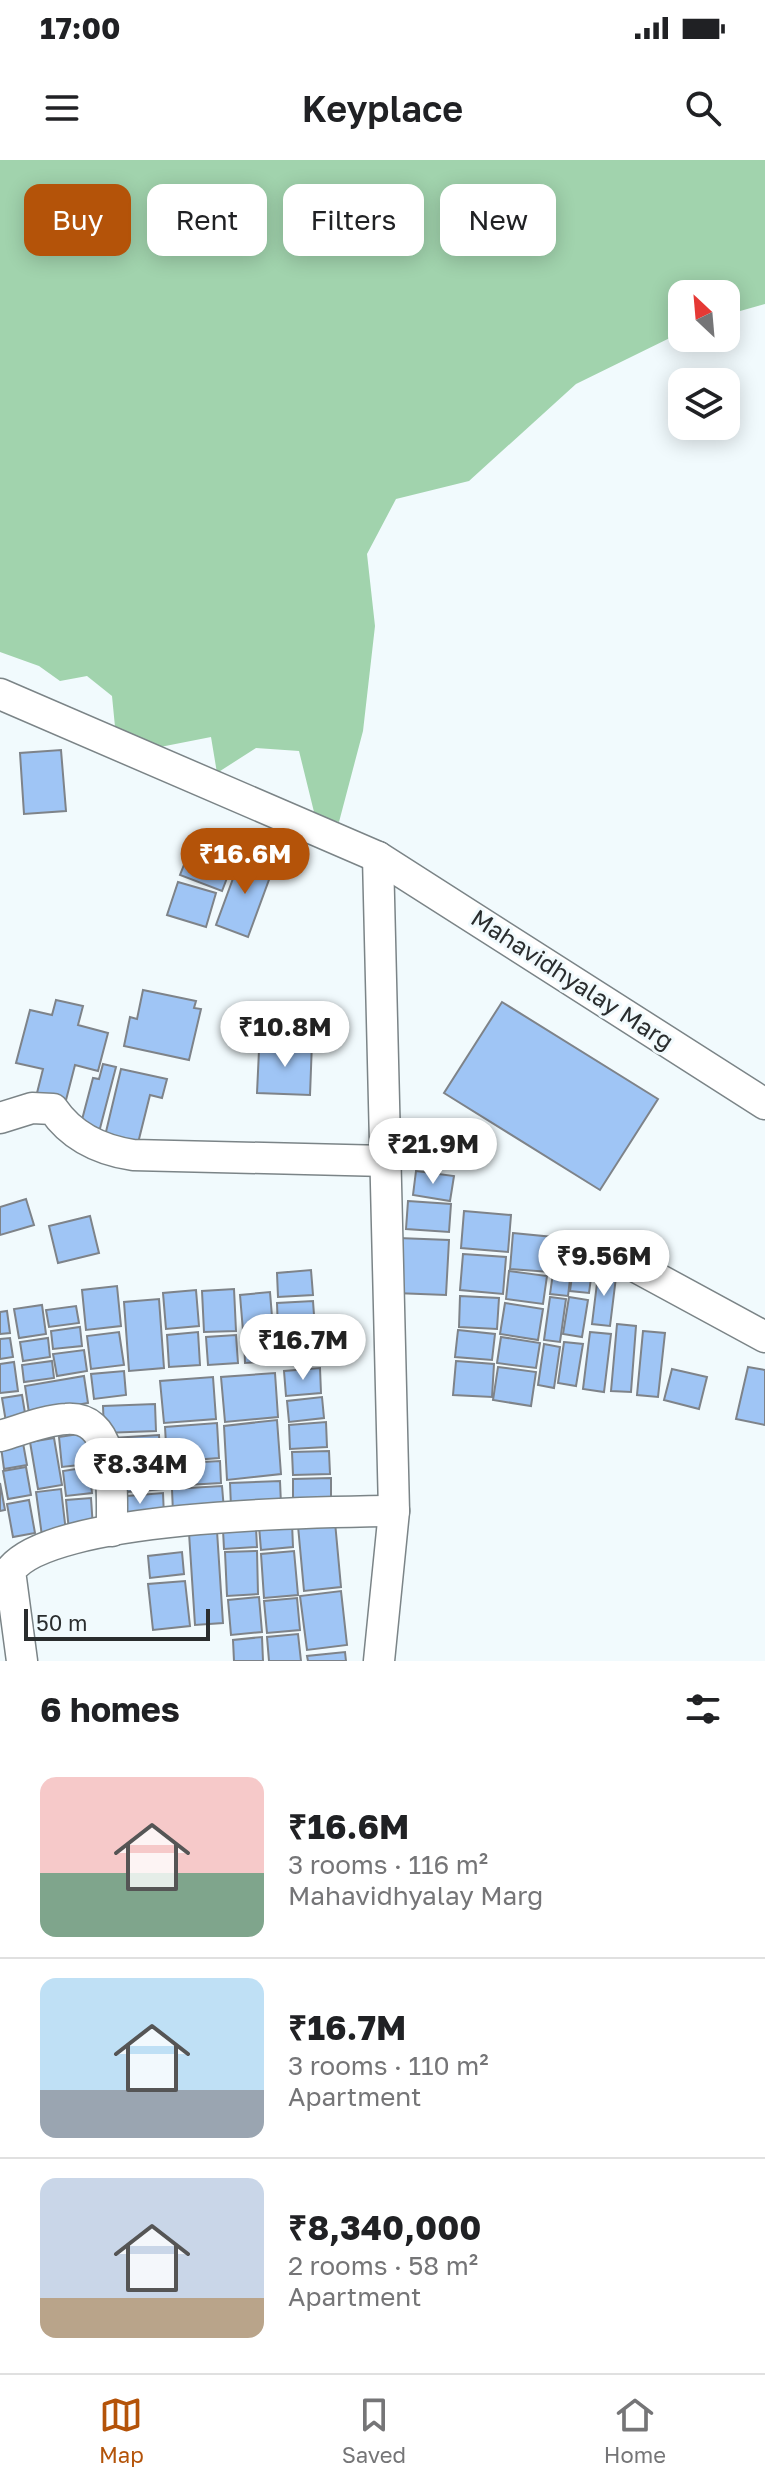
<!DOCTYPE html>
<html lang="en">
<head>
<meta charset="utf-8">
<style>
	body { margin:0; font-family:"Golos Text",sans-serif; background:#f6f6f6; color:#202124; height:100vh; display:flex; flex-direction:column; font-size:30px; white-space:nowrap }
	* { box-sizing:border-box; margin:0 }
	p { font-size:26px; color:#757577 }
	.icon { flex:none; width:44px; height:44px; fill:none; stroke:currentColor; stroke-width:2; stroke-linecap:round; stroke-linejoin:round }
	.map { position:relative; height:1501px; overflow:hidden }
	.drawer { display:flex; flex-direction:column; background:#fff; flex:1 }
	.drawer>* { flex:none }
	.banner { position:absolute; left:24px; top:24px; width:718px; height:72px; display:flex; gap:16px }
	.needle { width:52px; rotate:334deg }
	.buttons { position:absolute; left:668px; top:120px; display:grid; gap:16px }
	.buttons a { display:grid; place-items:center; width:72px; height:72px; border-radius:16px; background:#fff; box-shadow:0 4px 20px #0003; font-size:40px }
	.scale { position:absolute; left:24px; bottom:20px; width:186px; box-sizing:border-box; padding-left:8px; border:4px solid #2a2d2e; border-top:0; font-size:22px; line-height:28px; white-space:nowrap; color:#2a2d2e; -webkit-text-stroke:6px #f1fafd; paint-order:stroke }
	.price { position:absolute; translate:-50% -68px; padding:0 18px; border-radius:28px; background:#fff; color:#222; font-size:26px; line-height:52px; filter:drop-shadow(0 2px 4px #0008) }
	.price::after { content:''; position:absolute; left:50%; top:48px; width:24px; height:18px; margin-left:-12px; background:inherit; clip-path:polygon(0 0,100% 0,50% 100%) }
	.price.selected { background:#b45309; color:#fff }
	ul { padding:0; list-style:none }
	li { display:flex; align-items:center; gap:24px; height:200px; padding:0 40px }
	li+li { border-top:2px solid #e0e0e0 }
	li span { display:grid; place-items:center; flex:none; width:224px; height:160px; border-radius:16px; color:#555 }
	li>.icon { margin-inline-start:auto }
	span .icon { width:96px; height:96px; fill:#fffc; stroke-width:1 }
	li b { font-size:34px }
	h2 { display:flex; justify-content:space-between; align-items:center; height:96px; padding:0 40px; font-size:34px }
	.chip { padding:0 28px; border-radius:16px; background:#fff; box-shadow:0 4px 20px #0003; font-size:28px; line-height:72px }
	.chip.selected { background:#b45309; color:#fff }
	.status { display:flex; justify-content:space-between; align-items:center; height:56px; padding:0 40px; background:#fff; direction:ltr }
	.status svg { height:22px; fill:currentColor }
	header { display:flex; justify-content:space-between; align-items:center; height:104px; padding:0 40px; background:#fff; font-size:36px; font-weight:600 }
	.tab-bar { display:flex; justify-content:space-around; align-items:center; height:112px; border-top:2px solid #e0e0e0; background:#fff; font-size:22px; color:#757577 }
	.tab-bar a { display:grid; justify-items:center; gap:4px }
	.tab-bar .selected { color:#b45309 }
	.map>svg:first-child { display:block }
	.green { fill:#a1d3ad }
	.building { fill:#9fc5f5; stroke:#7e8389; stroke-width:2 }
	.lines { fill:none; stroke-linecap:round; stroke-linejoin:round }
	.street-casing { stroke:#7b8487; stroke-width:33 }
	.street { stroke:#fff; stroke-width:30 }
	.labels { text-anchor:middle; stroke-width:6; stroke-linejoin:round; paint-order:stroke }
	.street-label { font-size:24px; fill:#2a2d2e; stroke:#f1fafd }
</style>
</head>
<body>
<div class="status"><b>17:00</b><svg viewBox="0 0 49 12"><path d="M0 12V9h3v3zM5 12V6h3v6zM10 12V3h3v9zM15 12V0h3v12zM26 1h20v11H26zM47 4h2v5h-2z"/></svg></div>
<header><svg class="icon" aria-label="menu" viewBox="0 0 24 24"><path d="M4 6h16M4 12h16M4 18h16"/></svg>Keyplace<svg class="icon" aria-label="search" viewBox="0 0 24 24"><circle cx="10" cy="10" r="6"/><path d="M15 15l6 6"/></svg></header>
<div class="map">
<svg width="765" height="1501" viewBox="0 0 765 1501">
	<rect width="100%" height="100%" fill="#f1fafd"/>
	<polygon class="green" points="0,0 765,0 765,144 726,155 726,134 682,134 682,172 576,224 469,321 396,339 367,394 375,466 363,571 339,662 315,656 299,591 256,588 217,613 211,577 150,589 116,577 112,536 87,516 60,521 39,506 0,492"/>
	<g class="building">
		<polygon points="61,590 66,651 24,654 20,593"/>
		<polygon points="195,677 237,692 222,731 180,715"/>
		<polygon points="242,694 274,706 248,777 216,765"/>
		<polygon points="178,722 216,733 206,767 167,755"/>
		<polygon points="143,830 196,841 194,848 201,849 189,900 124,886 130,857 137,859"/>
		<polygon points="56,840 83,846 78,865 108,873 98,911 75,905 66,940 37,933 43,909 16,903 30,850 52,855"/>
		<polygon points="502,842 658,939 600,1030 444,933"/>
		<polygon points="270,881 312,882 310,935 257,933 259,890 270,891"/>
		<polygon points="103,904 116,907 98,976 79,971 93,918 99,919"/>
		<polygon points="121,909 167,919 162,938 150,935 138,983 105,976"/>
		<polygon points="416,1011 454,1016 450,1041 413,1035"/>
		<polygon points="26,1039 34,1065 0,1075 0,1047"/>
		<polygon points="408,1041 451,1044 449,1072 406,1069"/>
		<polygon points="464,1051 511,1055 508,1092 461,1088"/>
		<polygon points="90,1056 99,1093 58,1103 49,1066"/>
		<polygon points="513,1073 553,1077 550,1112 510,1109"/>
		<polygon points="398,1078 449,1080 446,1135 395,1133"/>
		<polygon points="556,1092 573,1094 568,1136 550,1134"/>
		<polygon points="575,1093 594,1096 589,1133 570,1131"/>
		<polygon points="463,1094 506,1097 503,1134 460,1130"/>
		<polygon points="599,1107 616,1117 610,1166 592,1164"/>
		<polygon points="311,1110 313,1135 278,1137 277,1113"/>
		<polygon points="509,1111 547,1116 543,1144 506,1139"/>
		<polygon points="117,1126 121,1166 86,1170 82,1130"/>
		<polygon points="234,1129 236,1171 204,1172 202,1131"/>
		<polygon points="196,1130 199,1166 166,1169 163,1133"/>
		<polygon points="270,1132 273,1169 243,1171 240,1135"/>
		<polygon points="460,1136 499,1138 497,1169 459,1167"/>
		<polygon points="550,1137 566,1139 560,1182 544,1180"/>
		<polygon points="569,1137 588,1140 582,1177 563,1174"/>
		<polygon points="159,1139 164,1208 129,1211 124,1142"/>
		<polygon points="313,1141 315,1169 278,1171 277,1143"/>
		<polygon points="505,1143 543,1149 538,1180 500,1174"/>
		<polygon points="42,1145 46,1174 19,1178 14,1149"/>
		<polygon points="76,1146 79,1163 49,1167 46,1150"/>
		<polygon points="7,1151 10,1173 0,1174 0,1152"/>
		<polygon points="617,1164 636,1166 631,1232 611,1231"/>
		<polygon points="80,1167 82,1186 53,1189 51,1171"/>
		<polygon points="458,1170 495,1174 492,1200 455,1197"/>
		<polygon points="643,1171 665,1173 658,1237 637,1235"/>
		<polygon points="119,1172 124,1205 91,1209 87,1176"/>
		<polygon points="198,1172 200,1205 169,1207 167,1175"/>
		<polygon points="590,1172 611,1174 604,1232 583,1229"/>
		<polygon points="315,1173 316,1197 282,1199 280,1175"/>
		<polygon points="236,1175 238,1203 208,1205 206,1177"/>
		<polygon points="274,1176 276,1201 245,1203 244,1177"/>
		<polygon points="501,1177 540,1183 536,1208 497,1203"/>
		<polygon points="10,1178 13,1197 0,1199 0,1179"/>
		<polygon points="48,1178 50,1197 23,1201 20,1182"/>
		<polygon points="564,1182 583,1184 576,1226 558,1223"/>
		<polygon points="544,1184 560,1187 554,1228 538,1225"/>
		<polygon points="84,1190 87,1211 57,1216 53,1194"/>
		<polygon points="52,1201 54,1218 24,1222 22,1205"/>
		<polygon points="456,1201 494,1204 492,1237 453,1235"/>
		<polygon points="14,1202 18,1231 0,1233 0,1204"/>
		<polygon points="498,1207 536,1212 531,1246 493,1240"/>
		<polygon points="748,1207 765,1210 765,1265 736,1259"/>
		<polygon points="320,1208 321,1233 286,1236 284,1211"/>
		<polygon points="672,1209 707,1217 699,1249 664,1240"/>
		<polygon points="124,1211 126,1235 94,1239 91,1214"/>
		<polygon points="275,1213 278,1257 225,1262 221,1217"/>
		<polygon points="84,1216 88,1243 29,1253 25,1226"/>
		<polygon points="213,1217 216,1259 164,1263 160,1221"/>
		<polygon points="22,1235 26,1259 6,1262 2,1238"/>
		<polygon points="322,1237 324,1258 289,1262 287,1241"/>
		<polygon points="155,1244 156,1271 104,1273 103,1246"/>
		<polygon points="277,1260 281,1314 227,1320 224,1266"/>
		<polygon points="326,1262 327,1287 290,1289 289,1265"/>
		<polygon points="217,1263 219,1298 167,1302 165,1267"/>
		<polygon points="85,1273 88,1304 62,1307 59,1277"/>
		<polygon points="159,1275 161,1305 115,1309 113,1278"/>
		<polygon points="54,1278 62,1325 38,1329 30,1282"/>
		<polygon points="23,1283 27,1305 4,1309 1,1287"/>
		<polygon points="329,1291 330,1314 293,1315 292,1292"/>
		<polygon points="220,1301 221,1323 169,1326 168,1304"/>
		<polygon points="26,1307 31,1335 8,1339 3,1311"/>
		<polygon points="89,1307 92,1333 66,1336 63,1311"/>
		<polygon points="162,1309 164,1329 114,1333 113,1312"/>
		<polygon points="331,1318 331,1340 293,1341 293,1319"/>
		<polygon points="280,1321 281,1344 231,1347 230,1323"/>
		<polygon points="0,1323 5,1350 0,1351"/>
		<polygon points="222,1326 224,1350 173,1353 172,1329"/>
		<polygon points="61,1329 66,1372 42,1376 36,1332"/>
		<polygon points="163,1333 164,1356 117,1359 115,1337"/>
		<polygon points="91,1338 93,1368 69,1371 66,1340"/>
		<polygon points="29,1340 35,1373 13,1377 7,1344"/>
		<polygon points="335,1362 341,1427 304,1431 298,1366"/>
		<polygon points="292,1363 293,1387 261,1390 259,1366"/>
		<polygon points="256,1368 257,1387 224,1389 223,1370"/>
		<polygon points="217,1371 223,1463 195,1465 189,1373"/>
		<polygon points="257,1391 258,1434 227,1436 225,1392"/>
		<polygon points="294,1391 298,1435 264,1438 261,1394"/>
		<polygon points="182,1392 184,1414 150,1418 148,1396"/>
		<polygon points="185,1421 190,1466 153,1470 148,1424"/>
		<polygon points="341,1431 347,1485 307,1490 300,1436"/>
		<polygon points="259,1437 262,1472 231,1475 228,1440"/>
		<polygon points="297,1438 300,1470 267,1473 264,1441"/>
		<polygon points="298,1474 301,1501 269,1501 267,1477"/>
		<polygon points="262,1477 263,1501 234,1501 233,1480"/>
		<polygon points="345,1492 346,1501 308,1501 307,1496"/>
	</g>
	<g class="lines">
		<defs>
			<g id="street">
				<polyline points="0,534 378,697 765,944"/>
				<polyline points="378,697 394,1351 379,1501"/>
				<path d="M0 958 32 948 53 949C72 977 100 990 133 995L386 1001"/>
				<polyline points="636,1107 765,1177"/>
				<path d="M0 1276C21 1270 45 1260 66 1259 120 1255 111 1337 112 1371"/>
				<path d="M22 1501 10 1411C49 1354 322 1352 394 1351"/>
			</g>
		</defs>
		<use href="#street" class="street-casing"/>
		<use href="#street" class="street"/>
	</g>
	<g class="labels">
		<g class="street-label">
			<text transform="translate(572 820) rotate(33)" y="8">Mahavidhyalay Marg</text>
		</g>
	</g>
</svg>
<div class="buttons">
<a><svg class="needle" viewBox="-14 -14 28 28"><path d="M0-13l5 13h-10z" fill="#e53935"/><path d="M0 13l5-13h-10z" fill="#757577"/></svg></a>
<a><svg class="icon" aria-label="layers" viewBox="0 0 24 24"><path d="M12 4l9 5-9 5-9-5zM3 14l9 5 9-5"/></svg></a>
</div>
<div class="scale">50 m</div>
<b class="price selected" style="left:245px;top:736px">₹16.6M</b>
<b class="price" style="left:285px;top:909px">₹10.8M</b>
<b class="price" style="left:433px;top:1026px">₹21.9M</b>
<b class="price" style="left:604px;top:1138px">₹9.56M</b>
<b class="price" style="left:303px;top:1222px">₹16.7M</b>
<b class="price" style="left:140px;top:1346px">₹8.34M</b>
<div class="banner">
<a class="chip selected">Buy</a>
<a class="chip">Rent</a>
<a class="chip">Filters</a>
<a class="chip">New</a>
</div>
</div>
<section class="drawer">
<h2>6 homes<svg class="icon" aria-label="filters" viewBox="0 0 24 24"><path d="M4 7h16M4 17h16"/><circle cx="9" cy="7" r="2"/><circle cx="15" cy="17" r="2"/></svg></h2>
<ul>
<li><span style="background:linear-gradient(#f6c9c9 60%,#7fa58c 0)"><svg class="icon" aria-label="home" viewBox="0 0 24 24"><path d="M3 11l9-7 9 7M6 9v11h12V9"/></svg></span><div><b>₹16.6M</b><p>3 rooms · 116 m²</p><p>Mahavidhyalay Marg</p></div></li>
<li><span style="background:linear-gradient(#bfe0f5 70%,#9aa5b1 0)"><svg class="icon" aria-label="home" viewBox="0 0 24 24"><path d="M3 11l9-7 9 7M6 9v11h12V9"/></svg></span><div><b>₹16.7M</b><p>3 rooms · 110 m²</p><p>Apartment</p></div></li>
<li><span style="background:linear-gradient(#c9d6e8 75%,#b9a48a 0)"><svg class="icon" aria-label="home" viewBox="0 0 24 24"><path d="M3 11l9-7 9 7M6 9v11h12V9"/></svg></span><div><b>₹8,340,000</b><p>2 rooms · 58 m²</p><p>Apartment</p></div></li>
</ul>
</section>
<nav class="tab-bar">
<a class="selected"><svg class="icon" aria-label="map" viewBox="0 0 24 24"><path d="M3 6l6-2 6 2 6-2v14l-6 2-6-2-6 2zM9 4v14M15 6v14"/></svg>Map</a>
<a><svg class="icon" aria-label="saved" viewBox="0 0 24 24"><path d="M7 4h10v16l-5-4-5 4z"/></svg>Saved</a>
<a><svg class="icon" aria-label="home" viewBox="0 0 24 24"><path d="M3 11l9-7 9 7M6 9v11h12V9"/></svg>Home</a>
</nav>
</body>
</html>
